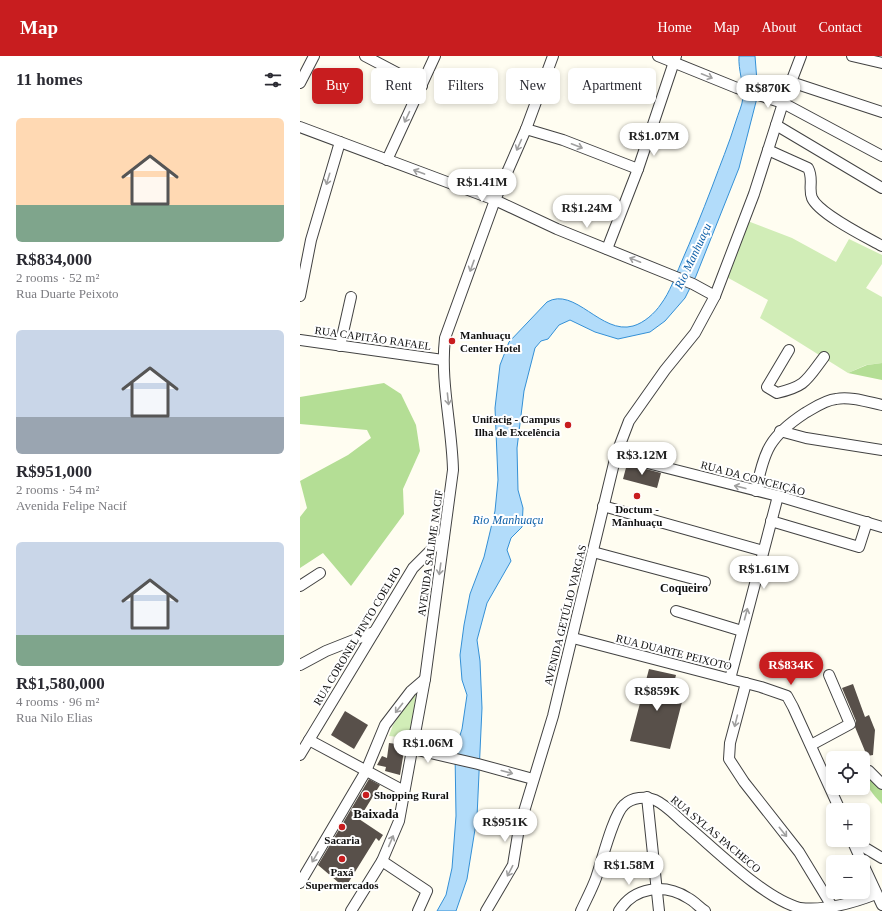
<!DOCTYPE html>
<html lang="en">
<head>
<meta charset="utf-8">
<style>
	body { margin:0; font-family:"Times New Roman",serif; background:#f7f7f7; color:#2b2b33; height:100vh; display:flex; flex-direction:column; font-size:15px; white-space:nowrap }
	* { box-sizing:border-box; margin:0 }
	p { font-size:13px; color:#7c7c81 }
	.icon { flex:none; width:22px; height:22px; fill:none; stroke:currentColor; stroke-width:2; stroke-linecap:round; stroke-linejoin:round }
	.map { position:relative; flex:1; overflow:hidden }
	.details { display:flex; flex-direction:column; background:#fff; width:300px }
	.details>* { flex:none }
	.top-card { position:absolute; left:12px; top:12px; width:380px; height:36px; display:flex; gap:8px }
	.tools { position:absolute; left:526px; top:695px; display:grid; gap:8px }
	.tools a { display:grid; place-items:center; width:44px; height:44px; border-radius:6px; background:#fff; box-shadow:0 2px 6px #0003; font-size:20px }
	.price { position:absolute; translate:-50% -34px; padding:0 9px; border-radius:14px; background:#fff; color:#222; font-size:13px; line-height:26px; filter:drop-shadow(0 1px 2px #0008) }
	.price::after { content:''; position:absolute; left:50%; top:24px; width:12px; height:9px; margin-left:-6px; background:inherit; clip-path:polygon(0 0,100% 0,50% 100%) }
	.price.active { background:#c81d1f; color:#fff }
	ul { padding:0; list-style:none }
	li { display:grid; align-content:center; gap:8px; height:212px; padding:0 16px }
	li span { display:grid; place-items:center; height:124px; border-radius:6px; color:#555 }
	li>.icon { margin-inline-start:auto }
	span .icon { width:72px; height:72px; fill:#fffc; stroke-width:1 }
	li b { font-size:17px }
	h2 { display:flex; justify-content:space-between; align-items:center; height:48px; padding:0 16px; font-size:17px }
	.tag { padding:0 14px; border-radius:6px; background:#fff; box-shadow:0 2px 6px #0003; font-size:14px; line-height:36px }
	.tag.active { background:#c81d1f; color:#fff }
	header { display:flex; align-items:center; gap:24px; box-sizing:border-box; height:56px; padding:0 20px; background:#c81d1f; color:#fff }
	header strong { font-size:19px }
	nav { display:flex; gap:22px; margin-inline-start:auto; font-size:14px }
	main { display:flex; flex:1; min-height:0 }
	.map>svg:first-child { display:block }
	.green { fill:#d1edb7 }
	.forest { fill:#b4de95 }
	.water { fill:#b2dcfa; stroke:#3490d6 }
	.building { fill:#58504a }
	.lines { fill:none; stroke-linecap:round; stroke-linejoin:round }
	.minor-casing { stroke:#424242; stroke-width:12 }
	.minor { stroke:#fff; stroke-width:10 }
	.oneway { stroke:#9f9f9f }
	.poi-dot { fill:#c81d1f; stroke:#fff; stroke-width:1.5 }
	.labels { text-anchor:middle; stroke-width:4; stroke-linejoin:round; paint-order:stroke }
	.poi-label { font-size:11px; font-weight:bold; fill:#0f0f0f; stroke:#fff }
	.street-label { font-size:11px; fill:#0f0f0f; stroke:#fff }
	.water-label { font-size:12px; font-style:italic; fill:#0f61a9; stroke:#fff }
	.neighbourhood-label { font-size:12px; font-weight:bold; fill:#0f0f0f; stroke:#fff }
	.quarter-label { font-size:13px; font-weight:bold; fill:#0f0f0f; stroke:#fff }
</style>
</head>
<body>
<header>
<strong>Map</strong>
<nav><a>Home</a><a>Map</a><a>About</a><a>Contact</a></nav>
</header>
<main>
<section class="details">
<h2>11 homes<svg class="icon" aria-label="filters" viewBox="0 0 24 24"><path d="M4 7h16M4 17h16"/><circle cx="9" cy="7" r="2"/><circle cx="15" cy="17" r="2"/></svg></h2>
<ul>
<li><span style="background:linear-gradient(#ffd9b3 70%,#7fa58c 0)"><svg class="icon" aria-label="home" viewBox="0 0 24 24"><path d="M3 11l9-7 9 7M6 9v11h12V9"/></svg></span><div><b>R$834,000</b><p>2 rooms · 52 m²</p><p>Rua Duarte Peixoto</p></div></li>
<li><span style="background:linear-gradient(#c9d6e8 70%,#9aa5b1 0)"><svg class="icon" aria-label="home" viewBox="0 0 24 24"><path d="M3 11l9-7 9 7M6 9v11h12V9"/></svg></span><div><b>R$951,000</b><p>2 rooms · 54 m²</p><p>Avenida Felipe Nacif</p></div></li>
<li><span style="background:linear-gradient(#c9d6e8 75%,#7fa58c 0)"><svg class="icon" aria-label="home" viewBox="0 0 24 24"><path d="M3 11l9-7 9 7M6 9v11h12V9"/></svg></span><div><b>R$1,580,000</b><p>4 rooms · 96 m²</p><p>Rua Nilo Elias</p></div></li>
</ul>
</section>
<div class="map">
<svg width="582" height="855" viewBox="0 0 582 855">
	<rect width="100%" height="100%" fill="#fffdf1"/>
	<g class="green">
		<polygon points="445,164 492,182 536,206 549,183 582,199 582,208 566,232 582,241 582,307 566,309 548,317 460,262 468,244 423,219"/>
		<polygon points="113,639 116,639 109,682 89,680 93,669"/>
	</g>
	<g class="forest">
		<polygon points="582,307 582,324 548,317 567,309"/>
		<polygon points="84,327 101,338 116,369 120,395 103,433 104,458 51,530 23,497 0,512 0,461 7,452 0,425 48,399 71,382 67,374 0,368 0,341"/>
		<path d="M563 714 582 728V748C574 740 563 727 563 714Z"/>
	</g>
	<path class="water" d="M439 0H455L458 38 439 112 396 220 385 242 365 265 350 276 318 283 295 276 270 264 259 269 248 283 241 285 235 292 224 335 217 392 218 434 223 452 222 471 211 482 207 494 211 505 187 547 177 584 180 605 182 652 177 761 167 823 156 855H137L146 839 152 812 156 760 155 695 162 673 167 639 162 624 160 599 164 569 170 538 184 501 195 455 198 424 195 352 200 309 209 286 247 246C275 230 301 279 333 270 344 267 355 257 361 248 370 236 375 221 381 207 392 182 402 157 412 131 420 109 429 88 436 65 438 58 442 50 443 42 444 28 438 14 439 0Z"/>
	<g class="building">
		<polygon points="327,408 361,417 357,432 323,423"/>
		<polygon points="349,613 376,619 370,643 382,646 370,693 330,685"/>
		<polygon points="553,628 565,661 569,659 575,674 573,699 567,700 555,671 556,665 542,632"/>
		<polygon points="45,655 68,669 54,693 31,679"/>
		<polygon points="89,687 105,689 100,719 85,715 86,711 77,709 82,700 87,702"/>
		<polygon points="69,723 80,729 59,763 83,779 79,785 76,782 45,832 18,809"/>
	</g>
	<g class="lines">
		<defs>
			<g id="minor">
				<polyline points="65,0 122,30"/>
				<polyline points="358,0 437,32 483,47 582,100"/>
				<polyline points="552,0 582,7"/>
				<polyline points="491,26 582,56"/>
				<polyline points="0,27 14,0"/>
				<polyline points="476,69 582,132"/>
				<polyline points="0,71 195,144 257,173 393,228 415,240"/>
				<polyline points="226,73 263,84 338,113"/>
				<path d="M468 94 508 112C514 123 508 132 512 142 519 158 566 181 582 190"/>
				<polyline points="87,104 135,0"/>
				<polyline points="307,193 338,113 376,0"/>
				<polyline points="0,240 11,184 40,86"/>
				<polyline points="0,284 143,304"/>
				<polyline points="40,290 51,241"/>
				<path d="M489 294 467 331 477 337C506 330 506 325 524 301"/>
				<polyline points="480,375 506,382 582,394"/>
				<polyline points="316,399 478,440 582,471"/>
				<path d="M456 435C464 394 470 380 505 357 514 352 525 344 536 343 550 340 568 346 582 349"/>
				<polyline points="303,450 463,495"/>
				<polyline points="471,465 559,491 567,466"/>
				<polyline points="293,496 405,526"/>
				<polyline points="0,530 20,517"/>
				<polyline points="376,555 442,575"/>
				<polyline points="273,582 461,631 487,640 493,651 540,754"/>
				<polyline points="0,609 26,595 74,576"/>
				<polyline points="430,623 478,440"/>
				<polyline points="446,627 430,687 429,703 444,726 499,796 533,852"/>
				<polyline points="9,684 104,735"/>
				<polyline points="511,689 550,668 529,619"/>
				<polyline points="113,693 178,708 233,723"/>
				<polyline points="0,699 113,512 144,481"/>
				<polyline points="563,714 569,715 582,728"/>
				<polyline points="347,741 359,855"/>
				<polyline points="552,784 582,802"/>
				<polyline points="552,784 562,806"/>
				<polyline points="82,805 127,835 118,855"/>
				<polyline points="563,808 582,849"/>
				<polyline points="0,827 66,715 85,669 111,635 125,623"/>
				<path d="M51 855 82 805 99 765 125 623 153 414C152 370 140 325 145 282L195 144 226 73 253 0"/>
				<polyline points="186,855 213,809 219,772 253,660 316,399 329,365 365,314 395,277 415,240 454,138 483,47 501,0"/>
				<path d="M281 855C286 844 292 833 296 822 302 805 313 759 324 749 332 741 346 740 355 744 366 749 375 759 384 767 413 791 464 843 500 852 526 855 553 847 576 838"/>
				<path d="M319 855C334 831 364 827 388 842 394 845 399 851 405 855"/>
			</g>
		</defs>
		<use href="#minor" class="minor-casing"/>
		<use href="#minor" class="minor"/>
	</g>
	<defs><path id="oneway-shaft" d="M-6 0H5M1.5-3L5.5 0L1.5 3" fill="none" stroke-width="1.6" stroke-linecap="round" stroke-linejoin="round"/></defs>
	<g class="oneway">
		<use href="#oneway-shaft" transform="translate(407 20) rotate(22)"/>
		<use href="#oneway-shaft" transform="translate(107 61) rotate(115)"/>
		<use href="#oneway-shaft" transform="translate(219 89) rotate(114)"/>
		<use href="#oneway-shaft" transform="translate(277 90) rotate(21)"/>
		<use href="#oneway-shaft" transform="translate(119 116) rotate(-160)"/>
		<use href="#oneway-shaft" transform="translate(28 123) rotate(107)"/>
		<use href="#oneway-shaft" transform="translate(335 204) rotate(-158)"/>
		<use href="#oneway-shaft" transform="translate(172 210) rotate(110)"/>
		<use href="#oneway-shaft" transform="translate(148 343) rotate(84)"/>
		<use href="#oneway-shaft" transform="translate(440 431) rotate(-166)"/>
		<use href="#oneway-shaft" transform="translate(140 513) rotate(98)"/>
		<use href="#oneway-shaft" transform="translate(446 558) rotate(-75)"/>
		<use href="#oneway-shaft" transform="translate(99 652) rotate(128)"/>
		<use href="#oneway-shaft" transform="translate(436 665) rotate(104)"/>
		<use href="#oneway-shaft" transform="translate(207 716) rotate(15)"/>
		<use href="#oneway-shaft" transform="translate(483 776) rotate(51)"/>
		<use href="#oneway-shaft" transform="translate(91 785) rotate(-67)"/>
		<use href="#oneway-shaft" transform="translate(15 801) rotate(120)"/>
		<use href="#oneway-shaft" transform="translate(210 815) rotate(117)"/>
	</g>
	<g class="poi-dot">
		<circle cx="152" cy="285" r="4"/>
		<circle cx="268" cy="369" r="4"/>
		<circle cx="337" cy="440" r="4"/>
		<circle cx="66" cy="739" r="4"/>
		<circle cx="42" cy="771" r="4"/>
		<circle cx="42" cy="803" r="4"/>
	</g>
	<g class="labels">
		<g class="poi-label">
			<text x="160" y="283" text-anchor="start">Manhuaçu<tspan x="160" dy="13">Center Hotel</tspan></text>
			<text x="260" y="367" text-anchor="end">Unifacig - Campus<tspan x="260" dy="13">Ilha de Excelência</tspan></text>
			<text x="337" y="457">Doctum -<tspan x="337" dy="13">Manhuaçu</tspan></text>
			<text x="74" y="743" text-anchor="start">Shopping Rural</text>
			<text x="42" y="788">Sacaria</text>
			<text x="42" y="820">Paxá<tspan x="42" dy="13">Supermercados</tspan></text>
		</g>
		<g class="street-label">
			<text transform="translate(73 282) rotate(8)" y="4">RUA CAPITÃO RAFAEL</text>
			<text transform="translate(453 422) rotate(15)" y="4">RUA DA CONCEIÇÃO</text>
			<text transform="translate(130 497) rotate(-82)" y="4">AVENIDA SALIME NACIF</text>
			<text transform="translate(265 559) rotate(-76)" y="4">AVENIDA GETÚLIO VARGAS</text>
			<text transform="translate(57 580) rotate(-59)" y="4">RUA CORONEL PINTO COELHO</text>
			<text transform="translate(374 596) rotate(14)" y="4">RUA DUARTE PEIXOTO</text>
			<text transform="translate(416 778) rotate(40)" y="4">RUA SYLAS PACHECO</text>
		</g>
		<g class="water-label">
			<text transform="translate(393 200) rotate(-65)" y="4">Rio Manhuaçu</text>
			<text x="208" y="468">Rio Manhuaçu</text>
		</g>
		<g class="neighbourhood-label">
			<text x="384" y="536">Coqueiro</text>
		</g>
		<g class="quarter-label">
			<text x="76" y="762">Baixada</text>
		</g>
	</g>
</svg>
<div class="tools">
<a><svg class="icon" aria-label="locate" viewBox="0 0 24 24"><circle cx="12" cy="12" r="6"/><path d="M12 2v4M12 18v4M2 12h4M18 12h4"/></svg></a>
<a>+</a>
<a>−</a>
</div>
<b class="price" style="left:468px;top:53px">R$870K</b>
<b class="price" style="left:354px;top:101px">R$1.07M</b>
<b class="price" style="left:182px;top:147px">R$1.41M</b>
<b class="price" style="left:287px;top:173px">R$1.24M</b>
<b class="price" style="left:342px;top:420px">R$3.12M</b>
<b class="price" style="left:464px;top:534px">R$1.61M</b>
<b class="price active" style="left:491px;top:630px">R$834K</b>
<b class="price" style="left:357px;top:656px">R$859K</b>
<b class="price" style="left:128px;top:708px">R$1.06M</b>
<b class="price" style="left:205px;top:787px">R$951K</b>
<b class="price" style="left:329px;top:830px">R$1.58M</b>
<div class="top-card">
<a class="tag active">Buy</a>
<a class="tag">Rent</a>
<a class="tag">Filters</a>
<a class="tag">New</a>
<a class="tag">Apartment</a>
</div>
</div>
</main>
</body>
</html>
